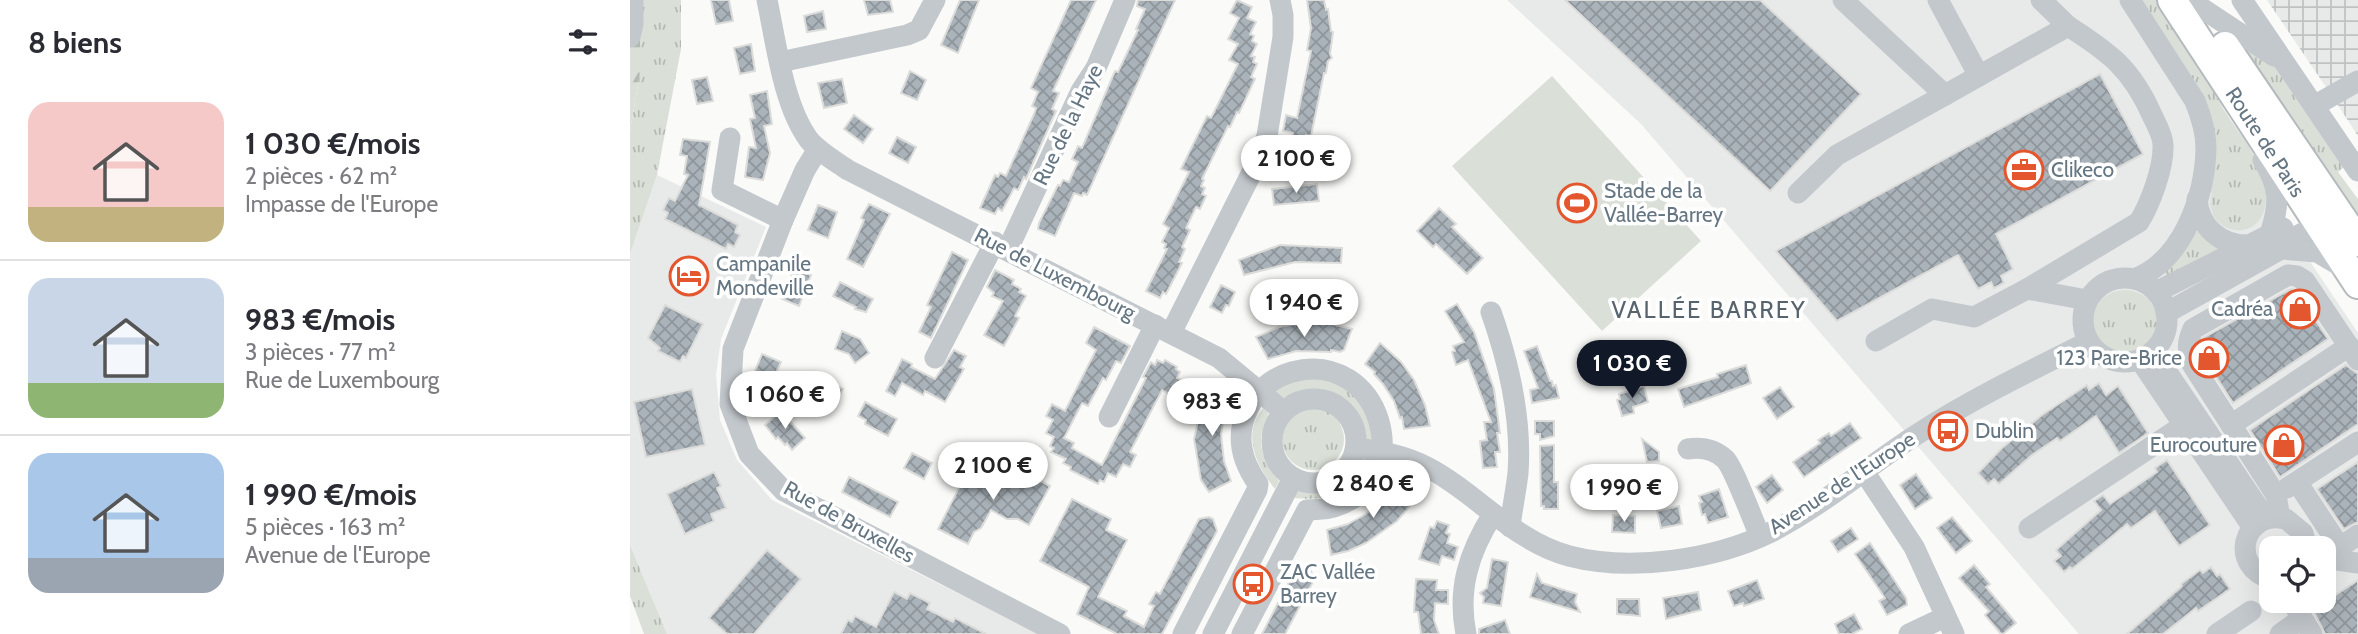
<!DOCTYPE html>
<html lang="fr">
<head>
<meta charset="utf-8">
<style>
	body { margin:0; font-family:Cabin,sans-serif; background:#f2f2f3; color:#2b2b33; height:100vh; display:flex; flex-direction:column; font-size:26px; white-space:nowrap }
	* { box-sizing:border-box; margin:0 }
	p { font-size:23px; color:#7c7c81 }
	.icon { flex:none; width:38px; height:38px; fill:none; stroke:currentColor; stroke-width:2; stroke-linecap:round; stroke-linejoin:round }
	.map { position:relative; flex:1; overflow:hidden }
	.drawer { display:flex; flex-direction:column; background:#fff; width:630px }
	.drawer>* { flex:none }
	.buttons { position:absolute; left:1629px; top:536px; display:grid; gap:14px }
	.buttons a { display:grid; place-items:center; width:77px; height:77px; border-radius:14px; background:#fff; box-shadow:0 7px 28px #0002; font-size:35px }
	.price { position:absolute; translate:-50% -60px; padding:0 16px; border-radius:24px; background:#fff; color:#222; font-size:23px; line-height:46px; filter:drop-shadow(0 2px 4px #0008) }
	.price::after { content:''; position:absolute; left:50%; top:42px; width:21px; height:16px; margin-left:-10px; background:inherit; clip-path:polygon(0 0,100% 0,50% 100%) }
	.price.active { background:#111827; color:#fff }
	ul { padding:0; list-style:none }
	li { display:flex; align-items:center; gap:21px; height:175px; padding:0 28px }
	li+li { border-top:2px solid #e1e1e2 }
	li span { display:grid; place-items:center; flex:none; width:196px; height:140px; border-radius:21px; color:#555 }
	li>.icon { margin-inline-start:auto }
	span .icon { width:84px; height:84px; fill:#fffc; stroke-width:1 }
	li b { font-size:30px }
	h2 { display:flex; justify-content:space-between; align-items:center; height:84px; padding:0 28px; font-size:30px }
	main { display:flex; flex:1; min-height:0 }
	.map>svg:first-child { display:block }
	.built { fill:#e8e9e9; fill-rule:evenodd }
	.industrial { fill:url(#industrial-grid) }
	.grass { fill:url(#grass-tufts) }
	.forest { fill:url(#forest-firs) }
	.park { fill:#dadfd7 }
	.building { fill:url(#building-cross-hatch); stroke:#dcdcda; stroke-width:2 }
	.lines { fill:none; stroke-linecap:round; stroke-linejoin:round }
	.major-casing { stroke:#b5babe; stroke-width:32 }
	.minor { stroke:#c3c8cc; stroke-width:21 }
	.major { stroke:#fff; stroke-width:28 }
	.labels { text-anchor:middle; stroke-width:7; stroke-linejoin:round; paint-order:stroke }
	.street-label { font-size:21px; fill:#657683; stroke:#fff }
	.poi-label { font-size:21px; fill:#657683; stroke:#fff; text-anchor:start }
	.quarter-label { font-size:24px; letter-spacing:2px; fill:#57646e; stroke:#fff }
</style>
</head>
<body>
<main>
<section class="drawer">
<h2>8 biens<svg class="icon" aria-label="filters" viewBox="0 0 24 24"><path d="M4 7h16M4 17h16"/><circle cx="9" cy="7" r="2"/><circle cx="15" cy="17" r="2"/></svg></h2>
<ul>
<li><span style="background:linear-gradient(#f6c9c9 75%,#c2b280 0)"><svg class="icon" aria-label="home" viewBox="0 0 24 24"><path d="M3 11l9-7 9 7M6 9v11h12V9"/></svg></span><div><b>1 030 €/mois</b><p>2 pièces · 62 m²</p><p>Impasse de l'Europe</p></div></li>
<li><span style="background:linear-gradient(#c9d6e8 75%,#8fb573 0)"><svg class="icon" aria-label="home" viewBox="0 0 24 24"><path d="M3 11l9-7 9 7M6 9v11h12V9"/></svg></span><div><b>983 €/mois</b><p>3 pièces · 77 m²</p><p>Rue de Luxembourg</p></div></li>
<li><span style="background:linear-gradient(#a9c7e8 75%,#9aa5b1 0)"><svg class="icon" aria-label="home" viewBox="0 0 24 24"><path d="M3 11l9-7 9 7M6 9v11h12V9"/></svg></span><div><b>1 990 €/mois</b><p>5 pièces · 163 m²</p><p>Avenue de l'Europe</p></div></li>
</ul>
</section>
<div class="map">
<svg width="1728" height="634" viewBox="0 0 1728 634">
	<defs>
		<pattern id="industrial-grid" width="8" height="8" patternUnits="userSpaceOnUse" patternTransform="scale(1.75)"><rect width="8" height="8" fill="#e8e9e9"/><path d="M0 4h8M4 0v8" fill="none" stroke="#c0c1c2"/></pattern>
		<pattern id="grass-tufts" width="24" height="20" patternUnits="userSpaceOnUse" patternTransform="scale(1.75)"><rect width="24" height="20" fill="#dadfd7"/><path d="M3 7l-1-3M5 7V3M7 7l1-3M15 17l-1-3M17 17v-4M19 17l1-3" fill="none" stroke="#b4b9b4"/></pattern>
		<pattern id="forest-firs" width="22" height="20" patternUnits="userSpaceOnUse" patternTransform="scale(1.75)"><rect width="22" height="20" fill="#dadfd7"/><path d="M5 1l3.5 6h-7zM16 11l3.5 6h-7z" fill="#b4b9b4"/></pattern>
		<pattern id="building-cross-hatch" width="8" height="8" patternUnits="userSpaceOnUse" patternTransform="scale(1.75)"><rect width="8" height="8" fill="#aab3b9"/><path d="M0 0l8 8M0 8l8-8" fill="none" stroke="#8e969c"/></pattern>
	</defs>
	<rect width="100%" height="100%" fill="#fafaf8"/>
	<g class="built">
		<path d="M877 0H1505L1728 333V634H1449L1011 124ZM1642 548H1694V600H1642Z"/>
		<polygon points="27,175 136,227 91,339 86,375 90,420 107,460 142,500 409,634 37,634 0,545 0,254"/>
	</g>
	<polygon class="industrial" points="1637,0 1728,0 1728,136 1702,96"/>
	<g class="grass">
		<polygon points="10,0 51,0 51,49 27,175 0,254 0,131 10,73"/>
		<path d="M1512 0H1532C1545 21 1559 43 1571 65 1578 77 1583 91 1590 103 1606 132 1635 159 1636 193 1639 249 1570 236 1582 193L1578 191 1572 93Z"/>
		<polygon points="1592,30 1643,62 1714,167 1708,172 1728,199 1728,213 1725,215"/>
		<polygon points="1571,231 1589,247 1591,251 1535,278 1535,272 1549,257 1566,232"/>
		<circle cx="1495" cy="323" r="33"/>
		<path d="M669 379H706L728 400 747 435 737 443C723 396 701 377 653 398L642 389Z"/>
		<path d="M635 406 639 412C626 443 629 455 649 481L645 489C626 465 610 433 635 406Z"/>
		<circle cx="683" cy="439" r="31"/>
		<path d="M731 460H738C729 496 695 501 664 498L668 490C702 492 713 488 731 460Z"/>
		<polygon points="0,545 37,634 14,634 0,596"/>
	</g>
	<polygon class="forest" points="0,0 10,16 10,73 0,131"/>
	<polygon class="park" points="922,76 1071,241 972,331 822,166"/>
	<g class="building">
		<polygon points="81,0 99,0 103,21 86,24"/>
		<polygon points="234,0 260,0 263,12 238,15"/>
		<polygon points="330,0 349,0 328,53 311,45"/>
		<polygon points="441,0 466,0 423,91 429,93 422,109 426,111 396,179 394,177 388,190 384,188 372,211 368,208 365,214 350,208 365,175 368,177 370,173 376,176 405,112 406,108 402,106 408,92 401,88"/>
		<polygon points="508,0 545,0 457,195 453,193 452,196 444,193 425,236 408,229 409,223 428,185 430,186 433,180 439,182 448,162 442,159 448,146 452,148 485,71 488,72 508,30 506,29 515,9 507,6"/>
		<polygon points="607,0 622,7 617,18 626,22 620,34 624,36 622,41 627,44 621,56 625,57 623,62 627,64 621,77 625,79 609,113 607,112 600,127 598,126 572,179 574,180 571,186 575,188 572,194 576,196 570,209 566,207 556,228 560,230 552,247 555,249 549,262 552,263 536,294 533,292 530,298 516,291 537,249 534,248 536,244 532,242 539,228 533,224 559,172 551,169 577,116 581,118 608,64 599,60 608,44 598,39 609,18 600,13"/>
		<polygon points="677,0 694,0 696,10 698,9 701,31 703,32 700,54 702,58 698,61 696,73 694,73 681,136 676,135 668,167 655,164 663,133 653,131 656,115 667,118 681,51 677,50 681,28"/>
		<polygon points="935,0 1130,0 1231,94 1140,191"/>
		<polygon points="193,11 196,29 177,32 174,16"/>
		<polygon points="121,44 125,71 110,74 104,48"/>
		<polygon points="280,71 296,80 287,100 271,93"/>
		<polygon points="1470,74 1513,154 1366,234 1383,269 1371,276 1374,283 1364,288 1361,282 1348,289 1328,255 1207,321 1146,251"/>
		<polygon points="77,77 83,101 67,104 62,80"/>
		<polygon points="212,79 217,103 194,108 188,83"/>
		<polygon points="137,91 142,124 134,126 140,153 133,180 115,177 119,147 126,148 120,119 125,118 120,95"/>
		<polygon points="224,115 243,129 233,143 214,129"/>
		<polygon points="267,137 286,147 278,163 259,153"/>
		<polygon points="53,139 80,142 69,205 108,225 105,232 110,235 104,247 98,244 96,249 35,219 38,213 33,210 39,198 45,201 58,175 54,174 57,156 50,155"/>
		<polygon points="687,184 689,201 644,205 642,189"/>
		<polygon points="239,204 260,214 233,267 217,259 234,220 231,218"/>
		<polygon points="188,205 207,212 198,238 178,230"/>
		<polygon points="809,208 826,224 822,227 853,258 837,274 806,244 803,247 787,231"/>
		<polygon points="650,245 712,248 711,263 665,262 614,275 609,260"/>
		<polygon points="322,252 338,260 301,338 289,332 301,307 297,305"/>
		<polygon points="164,269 181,275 169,306 152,299"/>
		<polygon points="365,270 384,280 382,284 391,289 389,292 396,296 385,316 389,318 374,346 354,335 373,301 362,296 364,293 357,287"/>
		<polygon points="210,282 243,299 236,312 225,309 226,307 203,296"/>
		<polygon points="591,285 605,292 599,306 596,305 592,313 580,307"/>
		<polygon points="1661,289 1666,291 1698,339 1603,403 1574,358 1572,347 1573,338"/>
		<polygon points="827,304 844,332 864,389 870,433 867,433 870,452 865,452 867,467 853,468 850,441 857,440 854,422 861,422 838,360 826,365 822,352 825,351 823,346 834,342 815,311"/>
		<polygon points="35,305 73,324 56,358 53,356 50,362 28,351 30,348 18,338"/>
		<polygon points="671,323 698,323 722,329 714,350 710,352 701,350 701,352 666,351 638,359 626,337 649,327"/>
		<polygon points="464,327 500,346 491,363 486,361 476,380 473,378 458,406 452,403 434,438 444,443 442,448 472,465 516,378 513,377 521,362 525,365 527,360 533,363 535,360 547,367 546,369 550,372 547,378 553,381 545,397 532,390 500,452 506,455 500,467 493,464 486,477 478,473 474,482 470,480 468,484 440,470 441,467 433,463 436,459 421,452 424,448 420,446 424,437 416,433 423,420 416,416 422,404 435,411 466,350 456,343"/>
		<polygon points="212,331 230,339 239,353 225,363 219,354 205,349"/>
		<polygon points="750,343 771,362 784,380 795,405 800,426 774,429 772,417 770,418 764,401 753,384 744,374 745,372 735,364"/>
		<polygon points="907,346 920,381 922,381 923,386 926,385 929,398 902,403 900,390 908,388 894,351"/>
		<polygon points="324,350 336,356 330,367 334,369 315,402 295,391 293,395 272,383 265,396 256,391 272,359 282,364 281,367 305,379"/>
		<polygon points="132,354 151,362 146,373 148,396 129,398 125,371"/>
		<polygon points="1116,365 1121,383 1054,407 1048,389 1088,377 1087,374"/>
		<polygon points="1716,365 1728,374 1728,424 1650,477 1620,430"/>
		<polygon points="191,379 213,389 204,406 183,394"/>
		<polygon points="580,383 603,395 594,416 591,434 594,461 601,481 579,492 571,480 564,439 573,399"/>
		<polygon points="1469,383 1476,395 1488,386 1518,433 1489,453 1466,416 1430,441 1427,438 1402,455 1369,484 1364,479 1358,484 1348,473 1372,448 1412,415 1457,385 1459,390"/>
		<polygon points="1014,386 1018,402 1003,407 1004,413 992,416 987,400 990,399 989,394"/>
		<polygon points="1150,387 1164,407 1147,419 1133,398"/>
		<polygon points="62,389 75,445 16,457 4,402"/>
		<polygon points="235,402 267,419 258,436 235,424 236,420 228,416"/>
		<polygon points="151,411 175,438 162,450 157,443 155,445 148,437 146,439 135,425"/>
		<polygon points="905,421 924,421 924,436 910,440 910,434 905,434"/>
		<polygon points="1220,423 1231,438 1174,477 1163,462 1190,443 1188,440 1199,433 1201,436"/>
		<polygon points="1012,439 1029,452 1029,461 1017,462"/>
		<polygon points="924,445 924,482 928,482 928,509 914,509 914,506 911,506 910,446"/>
		<polygon points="282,453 302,463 294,479 274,468"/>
		<polygon points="1537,460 1580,525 1549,546 1525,511 1501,528 1497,524 1442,569 1440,567 1434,572 1424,561 1431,556 1426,550 1471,510 1464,501 1473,495 1480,504 1527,472 1525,468"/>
		<polygon points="1728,462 1728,522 1714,529 1687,489"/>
		<polygon points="376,463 420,486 399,525 388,519 377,519 361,510 351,528 344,532 338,544 308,529 335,476 362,489"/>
		<polygon points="84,472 91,486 87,488 96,508 81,514 84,521 55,534 37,494"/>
		<polygon points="1286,474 1302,498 1285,509 1270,485"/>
		<polygon points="1142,475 1153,490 1137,503 1126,487"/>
		<polygon points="219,477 268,502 260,517 212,492"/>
		<polygon points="766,479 788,490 780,506 767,521 736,543 718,551 701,555 697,530 718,524 736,514 754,497"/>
		<polygon points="1089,489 1098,517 1078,523 1075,514 1072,515 1069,503 1072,502 1069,496"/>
		<polygon points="442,499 481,519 476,530 497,540 468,597 497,611 494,616 514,627 524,606 519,604 526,592 530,594 569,519 579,517 583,519 587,531 532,634 487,634 447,614 459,587 410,561"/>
		<polygon points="1049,506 1052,524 1031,528 1027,511"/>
		<polygon points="983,515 1005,516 1005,533 982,532"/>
		<polygon points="1322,517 1342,541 1326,553 1307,528"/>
		<polygon points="807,521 819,525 816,533 820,534 817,543 828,547 824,560 812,556 809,565 789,559 800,527 804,528"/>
		<polygon points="1221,528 1228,539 1208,552 1201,541"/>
		<polygon points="1240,543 1276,598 1277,605 1257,615 1249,601 1255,598 1225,554"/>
		<polygon points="137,550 171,579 124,634 97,634 79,618"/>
		<polygon points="862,559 878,562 871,606 853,603 854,597 850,593 857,588"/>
		<polygon points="1344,565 1360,584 1356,587 1386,623 1373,634 1371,634 1355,615 1359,611 1329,578"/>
		<polygon points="1581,567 1587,576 1590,574 1600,589 1568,611 1566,608 1533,634 1497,634 1552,586 1551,584 1570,570 1573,573"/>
		<polygon points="676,569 681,571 684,580 655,634 632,634 664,572"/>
		<polygon points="907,574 912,583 947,594 945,602 950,612 900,597"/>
		<polygon points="786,579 807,580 806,590 818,590 818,604 805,603 804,620 809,634 791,634 788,612 784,612"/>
		<polygon points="1127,580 1134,599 1114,606 1113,603 1104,606 1098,591"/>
		<polygon points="1728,580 1728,634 1695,634 1683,610"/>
		<polygon points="264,592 277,599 280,593 300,603 297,609 323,622 325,618 356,634 211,634 218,620 222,622 225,616 246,627"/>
		<polygon points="1068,592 1071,610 1036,619 1033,598"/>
		<polygon points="987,599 1009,599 1010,616 987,614"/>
		<polygon points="1224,614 1232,629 1222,634 1209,634 1205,624"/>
		<polygon points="875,620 880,634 849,634 849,629"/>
	</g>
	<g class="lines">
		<defs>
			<g id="major">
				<path id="s1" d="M1542 0 1728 284"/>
				<polyline points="1595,46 1728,242"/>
			</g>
		</defs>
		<use href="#major" class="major-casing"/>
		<g class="minor">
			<path d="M137 0C146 42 153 105 179 140 189 152 205 161 218 170L589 358 653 411"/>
			<path d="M1213 0 1315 95 1438 26C1480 53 1501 68 1522 115 1526 124 1533 135 1533 145 1534 168 1520 204 1509 222L1397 289"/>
			<polyline points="1308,0 1349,76"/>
			<polyline points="1411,0 1438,26"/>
			<path d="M1500 0 1565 101C1571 116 1576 131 1576 148 1575 196 1553 261 1504 279"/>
			<polyline points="1612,0 1728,171"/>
			<polyline points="1567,5 1644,56"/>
			<polyline points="0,37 3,24 3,0"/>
			<polyline points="150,62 277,35 289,30 305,0"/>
			<polyline points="1684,106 1728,81"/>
			<polyline points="100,138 92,190 153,220"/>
			<polyline points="188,149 175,170 153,220 103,349 100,404 119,454 154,491 430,634"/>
			<path d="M1633 160C1650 187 1650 204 1640 234"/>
			<polyline points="1168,193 1207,155 1315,95"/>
			<path d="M1567 199C1569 227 1591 246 1619 245"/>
			<polyline points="378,249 451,91 466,68 495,0"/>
			<polyline points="1651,249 1687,252 1714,268"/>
			<circle cx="1495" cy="320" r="42"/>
			<polyline points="1526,292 1653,228"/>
			<path d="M861 312C879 363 892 418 888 473 886 491 882 509 880 527"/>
			<polyline points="1536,313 1651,249 1665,237 1701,218"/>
			<polyline points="541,333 623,170 637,136 653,37 653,15 650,0"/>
			<polyline points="1246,341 1302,309 1344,317 1397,289 1457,300"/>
			<polyline points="1523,351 1636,519"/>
			<polyline points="305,358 365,242"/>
			<polyline points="1510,360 1623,528"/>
			<circle cx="684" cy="441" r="42"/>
			<polyline points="479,417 525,325"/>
			<polyline points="1601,425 1719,346"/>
			<path d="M726 448C750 451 774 455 797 467 847 493 883 541 939 556 1001 572 1084 560 1141 532 1192 506 1238 466 1286 435 1340 400 1400 371 1458 342"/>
			<path d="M1058 449C1071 447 1084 449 1095 459 1104 468 1123 521 1130 536"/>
			<polyline points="1233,470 1284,547 1324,634"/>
			<polyline points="1667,482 1710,547 1728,535"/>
			<polyline points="1657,488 1728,442"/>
			<path d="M1650 518 1646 495 1562 364C1557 351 1557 342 1563 329L1658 275 1667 276 1675 281 1728 360"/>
			<polyline points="1399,528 1554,425"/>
			<polyline points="1694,558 1728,563"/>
			<path d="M1642 579C1598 568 1612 509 1656 519L1673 533 1677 548"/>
			<polyline points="1661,600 1682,634"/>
			<path d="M553 634 627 490 628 484C611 460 605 436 618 409 626 391 643 377 662 372 751 348 790 480 704 507 695 510 687 509 677 510L612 634"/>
			<polyline points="583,634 663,478"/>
			<path d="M836 634C827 589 839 552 863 514"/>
			<polyline points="1279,634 1315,617"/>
			<polyline points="1587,634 1621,611"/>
			<polyline points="1650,634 1671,619"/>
		</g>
		<use href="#major" class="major"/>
	</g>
	<defs>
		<symbol id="office-ring" viewBox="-11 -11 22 22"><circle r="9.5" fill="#fff" stroke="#e4572e" stroke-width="1.5"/><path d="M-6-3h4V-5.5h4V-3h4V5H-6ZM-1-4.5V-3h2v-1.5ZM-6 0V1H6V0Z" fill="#e4572e"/></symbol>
		<symbol id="stadium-ring" viewBox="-11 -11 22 22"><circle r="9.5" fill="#fff" stroke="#e4572e" stroke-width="1.5"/><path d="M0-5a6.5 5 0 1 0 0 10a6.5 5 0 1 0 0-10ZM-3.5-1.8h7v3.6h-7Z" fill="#e4572e"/></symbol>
		<symbol id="hotel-ring" viewBox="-11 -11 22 22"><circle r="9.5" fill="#fff" stroke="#e4572e" stroke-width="1.5"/><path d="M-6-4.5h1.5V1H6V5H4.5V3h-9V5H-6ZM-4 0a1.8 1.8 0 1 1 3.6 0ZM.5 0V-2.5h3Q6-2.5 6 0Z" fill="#e4572e"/></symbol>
		<symbol id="shop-ring" viewBox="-11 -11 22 22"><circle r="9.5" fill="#fff" stroke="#e4572e" stroke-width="1.5"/><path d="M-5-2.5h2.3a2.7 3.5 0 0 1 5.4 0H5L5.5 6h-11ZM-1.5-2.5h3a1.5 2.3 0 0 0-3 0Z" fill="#e4572e"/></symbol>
		<symbol id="bus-ring" viewBox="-11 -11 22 22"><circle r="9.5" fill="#fff" stroke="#e4572e" stroke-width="1.5"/><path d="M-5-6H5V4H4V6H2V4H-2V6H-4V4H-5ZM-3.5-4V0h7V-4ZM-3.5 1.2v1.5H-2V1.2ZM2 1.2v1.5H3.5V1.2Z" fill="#e4572e"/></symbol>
	</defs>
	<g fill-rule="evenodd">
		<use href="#office-ring" x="1372" y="148" width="44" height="44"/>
		<use href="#stadium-ring" x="925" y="181" width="44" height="44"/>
		<use href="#hotel-ring" x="37" y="254" width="44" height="44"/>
		<use href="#shop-ring" x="1648" y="287" width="44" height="44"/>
		<use href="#shop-ring" x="1557" y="336" width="44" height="44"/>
		<use href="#bus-ring" x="1296" y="409" width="44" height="44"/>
		<use href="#shop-ring" x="1632" y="423" width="44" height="44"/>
		<use href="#bus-ring" x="601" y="562" width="44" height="44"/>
	</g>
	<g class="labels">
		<g class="street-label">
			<text transform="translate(438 125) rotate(-64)" y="7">Rue de la Haye</text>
			<text dy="7" stroke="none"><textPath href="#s1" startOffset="170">Route de Paris</textPath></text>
			<text transform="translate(425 274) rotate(27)" y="7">Rue de Luxembourg</text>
			<text transform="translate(1212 483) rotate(-33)" y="7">Avenue de l'Europe</text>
			<text transform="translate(219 522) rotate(29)" y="7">Rue de Bruxelles</text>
		</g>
		<g class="poi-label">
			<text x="1421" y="177">Clikeco</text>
			<text x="974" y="198">Stade de la<tspan x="974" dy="24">Vallée-Barrey</tspan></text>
			<text x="86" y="271">Campanile<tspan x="86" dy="24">Mondeville</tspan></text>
			<text x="1643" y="316" text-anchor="end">Cadréa</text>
			<text x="1552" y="365" text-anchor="end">123 Pare-Brice</text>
			<text x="1345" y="438">Dublin</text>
			<text x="1627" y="452" text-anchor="end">Eurocouture</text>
			<text x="650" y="579">ZAC Vallée<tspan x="650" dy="24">Barrey</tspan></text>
		</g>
		<g class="quarter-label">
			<text x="1079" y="318">VALLÉE BARREY</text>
		</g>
	</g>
</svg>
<div class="buttons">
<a><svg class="icon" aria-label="locate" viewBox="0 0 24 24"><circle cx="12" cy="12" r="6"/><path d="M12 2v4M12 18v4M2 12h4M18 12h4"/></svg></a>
</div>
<b class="price" style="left:666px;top:195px">2 100 €</b>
<b class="price" style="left:674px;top:339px">1 940 €</b>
<b class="price active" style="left:1002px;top:400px">1 030 €</b>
<b class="price" style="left:155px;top:431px">1 060 €</b>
<b class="price" style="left:582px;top:438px">983 €</b>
<b class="price" style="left:363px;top:502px">2 100 €</b>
<b class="price" style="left:743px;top:520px">2 840 €</b>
<b class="price" style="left:994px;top:524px">1 990 €</b>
</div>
</main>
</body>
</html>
